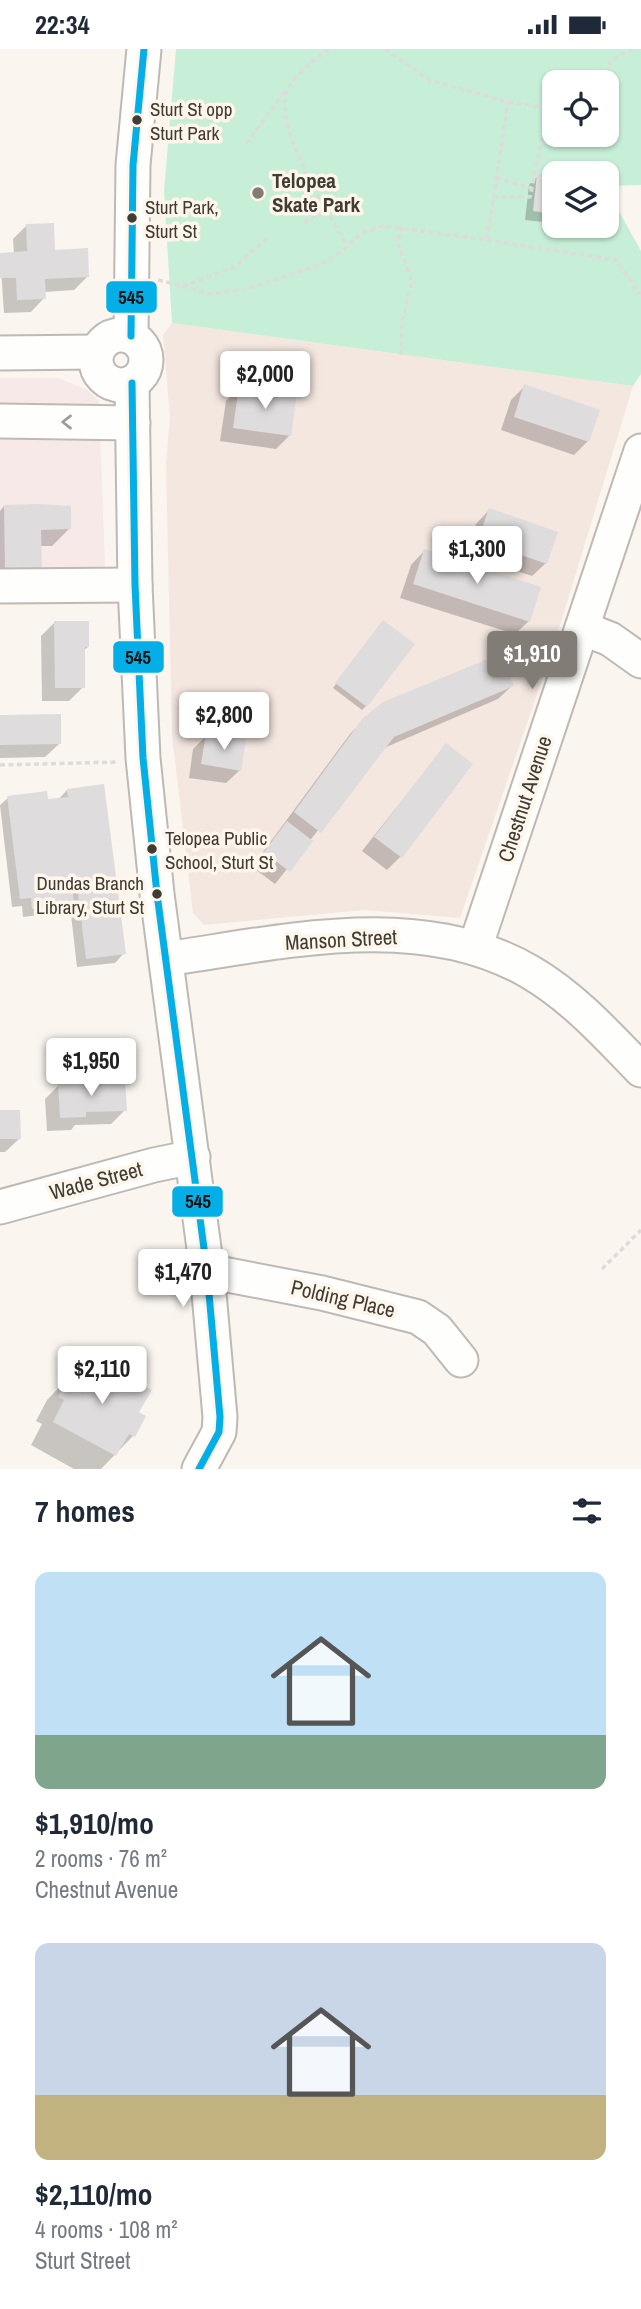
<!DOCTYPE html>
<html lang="en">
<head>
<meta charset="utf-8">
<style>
	body { margin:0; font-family:"Archivo Narrow",sans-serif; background:#f2f2f3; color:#1f2937; height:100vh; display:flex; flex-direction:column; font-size:26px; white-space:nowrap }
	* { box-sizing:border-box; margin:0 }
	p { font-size:23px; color:#747a83 }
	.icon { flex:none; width:38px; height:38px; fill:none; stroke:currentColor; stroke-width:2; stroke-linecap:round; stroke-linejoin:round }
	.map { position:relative; height:1420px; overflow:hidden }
	.details { display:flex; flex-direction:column; background:#fff; flex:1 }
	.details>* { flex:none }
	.tools { position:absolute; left:542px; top:21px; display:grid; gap:14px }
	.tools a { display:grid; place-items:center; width:77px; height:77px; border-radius:14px; background:#fff; box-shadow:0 2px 5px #0004; font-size:35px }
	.price { position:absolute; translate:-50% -60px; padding:0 16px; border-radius:7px; background:#fff; color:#222; font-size:23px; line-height:46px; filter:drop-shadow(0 2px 4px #0008) }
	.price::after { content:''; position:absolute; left:50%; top:42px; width:21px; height:16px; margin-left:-10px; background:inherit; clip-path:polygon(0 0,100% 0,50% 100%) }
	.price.on { background:#817c75; color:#fff }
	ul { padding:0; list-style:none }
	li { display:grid; align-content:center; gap:14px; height:371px; padding:0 35px }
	li span { display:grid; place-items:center; height:217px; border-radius:14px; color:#555 }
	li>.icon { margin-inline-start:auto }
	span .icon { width:126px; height:126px; fill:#fffc; stroke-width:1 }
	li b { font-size:30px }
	h2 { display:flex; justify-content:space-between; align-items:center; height:84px; padding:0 35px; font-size:30px }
	.status { display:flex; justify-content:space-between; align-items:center; height:49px; padding:0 35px; background:#fff; direction:ltr }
	.status svg { height:19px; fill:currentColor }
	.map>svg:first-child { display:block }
	.commercial { fill:#f7e9e8 }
	.education { fill:#f4e7e0 }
	.green { fill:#c7efd8; fill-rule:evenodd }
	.shadow { fill:#0003 }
	.building { fill:#dfdcdd }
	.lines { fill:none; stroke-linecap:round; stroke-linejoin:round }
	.minor-casing { stroke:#beb9b4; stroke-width:37 }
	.path { stroke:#dedcda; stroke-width:3.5; stroke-dasharray:5 3.5; stroke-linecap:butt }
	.minor { stroke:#fefefd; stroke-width:33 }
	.bus-1-casing { stroke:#fef5eb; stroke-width:12 }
	.bus-1 { stroke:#03afe6; stroke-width:7 }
	.oneway { stroke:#9f9c98 }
	.bus-dot { fill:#403b34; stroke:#fef5eb; stroke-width:2.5 }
	.poi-dot { fill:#817c75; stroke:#fef5eb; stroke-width:2.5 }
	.labels { text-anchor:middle; stroke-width:7; stroke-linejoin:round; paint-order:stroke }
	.bus-label { font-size:19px; fill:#403b34; stroke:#fef5eb; text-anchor:start }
	.poi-label { font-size:21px; font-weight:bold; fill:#403b34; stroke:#fef5eb; text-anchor:start }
	.street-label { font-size:21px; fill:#403b34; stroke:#fef5eb }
	.line-badge { stroke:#fef5eb; stroke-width:2.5 }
	.pale-badge-label { font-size:19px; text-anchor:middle; font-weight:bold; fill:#111 }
</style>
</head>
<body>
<div class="status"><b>22:34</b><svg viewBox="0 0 49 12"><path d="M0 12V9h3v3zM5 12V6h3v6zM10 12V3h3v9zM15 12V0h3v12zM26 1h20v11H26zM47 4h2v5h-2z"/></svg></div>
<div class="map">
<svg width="641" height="1420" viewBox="0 0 641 1420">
	<rect width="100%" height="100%" fill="#faf5ef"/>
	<polygon class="commercial" points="0,329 58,329 87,341 99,352 105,516 100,527 0,527"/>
	<polygon class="education" points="172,274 633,337 554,596 460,869 364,861 204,876 193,864 172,686 166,413 170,369 163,286"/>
	<path class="green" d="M176 0H641V136L607 137V124H555V177H607V141L641 202V325L633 337 172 274 164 142ZM555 33H607V86H555Z"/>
	<g class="shadow">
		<polygon points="538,127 555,129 552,164 543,173 525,171 529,136"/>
		<polygon points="27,176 53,203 88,227 74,241 44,243 44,249 31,263 4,264 0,205 14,205 13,190"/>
		<polygon points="525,337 588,392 574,406 501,381 511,351"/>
		<polygon points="240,338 290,386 276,400 220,392 226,352"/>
		<polygon points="4,457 69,480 52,497 39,497 0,539 0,462"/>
		<polygon points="489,461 546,514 532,527 466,505 476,475"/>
		<polygon points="424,502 529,572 515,585 400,549 411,516"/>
		<polygon points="55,573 88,598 83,602 83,638 69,652 42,652 41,587"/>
		<polygon points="379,577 366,657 362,661 333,639"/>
		<polygon points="512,637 498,650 384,699 275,835 252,818 350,685 364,670"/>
		<polygon points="0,667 59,695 45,708 0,709"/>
		<polygon points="207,686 240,721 226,734 189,729 193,700"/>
		<polygon points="446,696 401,807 387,821 362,802"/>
		<polygon points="67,741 124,904 115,914 77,918 70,857 63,863 23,868 22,857 12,858 0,756 8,749 58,751"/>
		<polygon points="59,1036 125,1061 111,1075 75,1076 71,1081 47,1082 45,1050"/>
		<polygon points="0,1063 19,1090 5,1103 0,1103"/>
		<polygon points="88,1308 137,1364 144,1367 133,1387 101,1420 74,1420 31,1396 42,1375 36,1372 47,1351"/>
	</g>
	<g class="building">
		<polygon points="537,125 555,128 554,165 533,162"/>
		<polygon points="54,174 55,201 88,199 89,228 45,230 46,250 17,251 16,229 0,229 0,204 27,202 26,175"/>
		<polygon points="524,335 600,361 589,393 514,368"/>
		<polygon points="239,336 297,344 291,387 233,379"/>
		<polygon points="40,455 71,457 71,480 41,481 42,522 5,522 4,456"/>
		<polygon points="489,459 558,483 547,515 478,491"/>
		<polygon points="424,500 541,538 530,573 413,535"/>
		<polygon points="383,571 415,595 367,658 335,634"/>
		<polygon points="54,572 89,572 89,598 85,598 85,639 55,639"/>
		<polygon points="500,605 514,637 394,688 321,784 294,763 363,669 383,653"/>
		<polygon points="61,665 61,695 0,696 0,666"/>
		<polygon points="206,684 246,690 241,722 201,715"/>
		<polygon points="446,694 473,715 402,809 374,788"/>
		<polygon points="104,735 126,905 86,910 77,836 72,835 74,855 32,860 31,849 20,850 7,747 47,742 48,750 68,748 67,740"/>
		<polygon points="287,772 313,792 290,823 264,803"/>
		<polygon points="125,1031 127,1062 86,1063 86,1068 60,1069 58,1034"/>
		<polygon points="0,1061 20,1061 21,1090 0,1090"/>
		<polygon points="88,1306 152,1341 139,1363 146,1367 135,1388 129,1385 116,1407 53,1373 64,1351 58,1348 70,1326 76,1329"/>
	</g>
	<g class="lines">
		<defs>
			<g id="minor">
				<circle cx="121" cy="311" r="25"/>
				<polyline points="131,287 133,116 144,0"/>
				<polyline points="0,304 97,303"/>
				<polyline points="132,334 135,536 143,709 157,845 207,1222 220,1368 219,1383 199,1420"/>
				<polyline points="0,372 133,374"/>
				<polyline points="0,537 135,536"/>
				<polyline points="582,579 610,590 641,612"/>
				<polyline points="475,899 641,402"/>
				<path d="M166 910C283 893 421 859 530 923 573 948 607 986 641 1021"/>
				<polyline points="0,1158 154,1116 193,1108"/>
				<polyline points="207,1222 322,1244 418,1268 437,1281 461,1311"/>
			</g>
		</defs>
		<use href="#minor" class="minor-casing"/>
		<g class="path">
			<path d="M329 0C315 10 294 25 287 42 272 78 329 164 347 197"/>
			<polyline points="385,0 429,31 508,53 555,60"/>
			<polyline points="606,33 610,12 632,0"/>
			<polyline points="246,95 286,41"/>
			<polyline points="496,129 531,139"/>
			<polyline points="493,148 530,148 548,61"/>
			<polyline points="304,174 328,161"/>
			<polyline points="487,191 616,211 641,246"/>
			<polyline points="158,231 183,237 235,218 266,190"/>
			<polyline points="183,237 210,245 246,240 317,217 337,206 362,184 383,177 487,191 508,53"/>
			<polyline points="401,306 402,273 412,232 398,195 402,178"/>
			<polyline points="0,716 117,713"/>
			<polyline points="602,1220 641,1181"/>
		</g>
		<use href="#minor" class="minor"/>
		<defs>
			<g id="bus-1">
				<polyline points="131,287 133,116 144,0"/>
				<polyline points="132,334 135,536 143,709 157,845 207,1222 220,1368 219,1383 199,1420"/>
			</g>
		</defs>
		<use href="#bus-1" class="bus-1-casing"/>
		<use href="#bus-1" class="bus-1"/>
	</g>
	<defs><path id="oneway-chevron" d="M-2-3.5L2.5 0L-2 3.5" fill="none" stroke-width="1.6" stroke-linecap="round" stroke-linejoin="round" transform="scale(1.75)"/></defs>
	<use class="oneway" href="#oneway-chevron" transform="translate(67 373) rotate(-180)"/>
	<g class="bus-dot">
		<circle cx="137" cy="71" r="6"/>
		<circle cx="132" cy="169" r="6"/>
		<circle cx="152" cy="800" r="6"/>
		<circle cx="157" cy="845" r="6"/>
	</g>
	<circle class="poi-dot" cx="258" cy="144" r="7"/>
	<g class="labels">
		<g class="bus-label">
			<text x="150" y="67">Sturt St opp<tspan x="150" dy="24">Sturt Park</tspan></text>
			<text x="145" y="165">Sturt Park,<tspan x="145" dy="24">Sturt St</tspan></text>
			<text x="165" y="796">Telopea Public<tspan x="165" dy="24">School, Sturt St</tspan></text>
			<text x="144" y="841" text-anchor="end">Dundas Branch<tspan x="144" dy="24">Library, Sturt St</tspan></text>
		</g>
		<g class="poi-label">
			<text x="272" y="139">Telopea<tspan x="272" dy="24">Skate Park</tspan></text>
		</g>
		<g class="street-label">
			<text transform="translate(525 750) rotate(-72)" y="7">Chestnut Avenue</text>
			<text transform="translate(341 891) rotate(-3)" y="7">Manson Street</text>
			<text transform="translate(96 1132) rotate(-15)" y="7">Wade Street</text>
			<text transform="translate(343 1250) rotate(13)" y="7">Polding Place</text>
		</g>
	</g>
	<g class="line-badge">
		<rect x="105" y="231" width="53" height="34" rx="7" fill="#03afe6"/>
		<rect x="112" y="591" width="53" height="34" rx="7" fill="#03afe6"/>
		<rect x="171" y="1136" width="53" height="33" rx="7" fill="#03afe6"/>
	</g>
	<g class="pale-badge-label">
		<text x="131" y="255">545</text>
		<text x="138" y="615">545</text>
		<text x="198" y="1159">545</text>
	</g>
</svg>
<div class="tools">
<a><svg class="icon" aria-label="locate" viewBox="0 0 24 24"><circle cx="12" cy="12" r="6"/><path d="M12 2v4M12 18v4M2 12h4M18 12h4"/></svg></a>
<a><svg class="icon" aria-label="layers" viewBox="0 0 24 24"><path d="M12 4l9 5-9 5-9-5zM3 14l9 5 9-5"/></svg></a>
</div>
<b class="price" style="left:265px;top:362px">$2,000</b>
<b class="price" style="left:477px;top:537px">$1,300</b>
<b class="price on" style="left:532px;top:642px">$1,910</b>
<b class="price" style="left:224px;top:703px">$2,800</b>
<b class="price" style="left:91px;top:1049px">$1,950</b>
<b class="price" style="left:183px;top:1260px">$1,470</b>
<b class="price" style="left:102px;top:1357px">$2,110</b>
</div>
<section class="details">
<h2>7 homes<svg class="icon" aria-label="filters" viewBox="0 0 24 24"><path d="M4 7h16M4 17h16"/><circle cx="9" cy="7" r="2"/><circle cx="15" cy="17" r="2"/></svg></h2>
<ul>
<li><span style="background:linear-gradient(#bfe0f5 75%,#7fa58c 0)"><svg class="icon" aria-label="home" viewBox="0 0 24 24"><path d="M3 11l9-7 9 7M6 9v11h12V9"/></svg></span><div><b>$1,910/mo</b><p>2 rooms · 76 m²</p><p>Chestnut Avenue</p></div></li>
<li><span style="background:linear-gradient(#c9d6e8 70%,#c2b280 0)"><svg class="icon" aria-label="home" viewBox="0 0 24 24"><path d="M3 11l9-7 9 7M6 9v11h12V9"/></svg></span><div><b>$2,110/mo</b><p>4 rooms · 108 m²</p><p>Sturt Street</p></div></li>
</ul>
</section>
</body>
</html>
